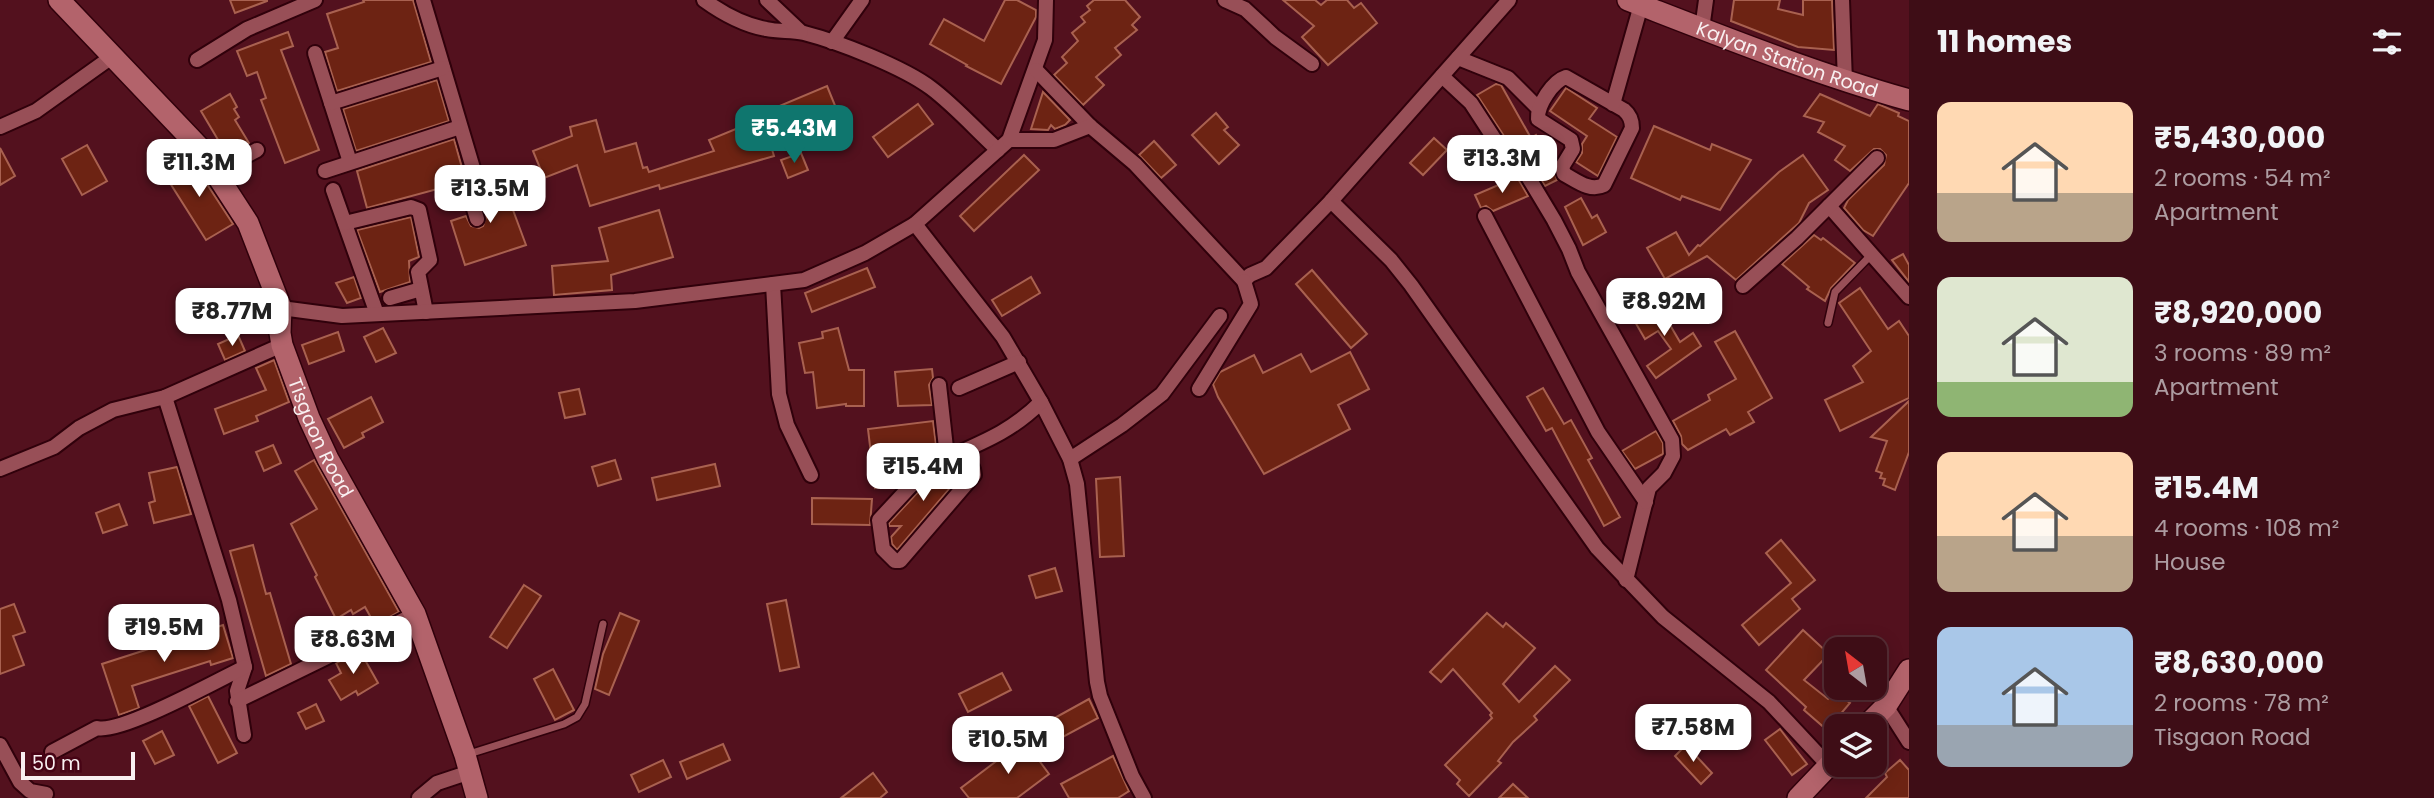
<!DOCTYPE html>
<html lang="en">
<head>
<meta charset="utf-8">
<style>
	body { margin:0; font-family:Poppins,sans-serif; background:#491b23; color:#f1f3f6; height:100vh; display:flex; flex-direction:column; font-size:26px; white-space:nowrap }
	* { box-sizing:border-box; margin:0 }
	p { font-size:23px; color:#ad9ca1 }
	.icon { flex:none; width:38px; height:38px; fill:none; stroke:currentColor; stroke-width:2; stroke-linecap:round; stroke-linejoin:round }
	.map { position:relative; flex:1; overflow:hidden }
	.sheet { display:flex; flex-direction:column; background:#3e0d16; width:525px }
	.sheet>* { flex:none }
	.needle { width:46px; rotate:329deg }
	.fabs { position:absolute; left:1824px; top:637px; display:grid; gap:14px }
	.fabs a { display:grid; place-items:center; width:63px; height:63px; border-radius:14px; background:#3e0d16; box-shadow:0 4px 18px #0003,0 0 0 2px #572d35; font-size:35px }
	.scale { position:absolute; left:21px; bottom:18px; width:114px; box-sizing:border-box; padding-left:7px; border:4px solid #f9f0f1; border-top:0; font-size:19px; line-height:24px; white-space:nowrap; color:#f9f0f1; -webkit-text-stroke:5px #470415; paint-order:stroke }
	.price { position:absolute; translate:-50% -60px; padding:0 16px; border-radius:14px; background:#fff; color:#222; font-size:23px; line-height:46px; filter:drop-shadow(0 2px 4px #0008) }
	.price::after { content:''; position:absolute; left:50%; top:42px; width:21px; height:16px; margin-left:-10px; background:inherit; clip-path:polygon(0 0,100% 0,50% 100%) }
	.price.current { background:#0f766e; color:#fff }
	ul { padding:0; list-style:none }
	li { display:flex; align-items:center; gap:21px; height:175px; padding:0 28px }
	li span { display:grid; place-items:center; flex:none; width:196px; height:140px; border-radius:14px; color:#555 }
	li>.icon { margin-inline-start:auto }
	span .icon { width:84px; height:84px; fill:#fffc; stroke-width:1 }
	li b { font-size:30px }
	h2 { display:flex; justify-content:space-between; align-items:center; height:84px; padding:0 28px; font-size:30px }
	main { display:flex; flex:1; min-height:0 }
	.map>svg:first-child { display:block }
	.building { fill:#6d2313; stroke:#a96150; stroke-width:2 }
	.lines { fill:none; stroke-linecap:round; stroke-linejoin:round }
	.lane-casing { stroke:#30010b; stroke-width:10 }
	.street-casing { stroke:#30010b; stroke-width:18 }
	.secondary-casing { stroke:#30010b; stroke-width:24 }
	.lane { stroke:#984f57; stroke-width:7 }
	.street { stroke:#984f57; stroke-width:14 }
	.secondary { stroke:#b3636b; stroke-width:21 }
	.labels { text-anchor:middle; stroke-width:5; stroke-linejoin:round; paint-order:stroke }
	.street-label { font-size:19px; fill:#f9f0f1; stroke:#470415 }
</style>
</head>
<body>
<main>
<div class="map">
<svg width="1909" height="798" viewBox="0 0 1909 798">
	<rect width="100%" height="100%" fill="#53111e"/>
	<g class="building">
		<polygon points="230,0 267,0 267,1 235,13"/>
		<polygon points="363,0 413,0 431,62 337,91 325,52 338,48 327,14 364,2"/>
		<polygon points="1005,0 1017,0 1036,10 1036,17 1001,84 966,66 967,65 930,44 944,19 984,41"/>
		<polygon points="1094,0 1125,0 1140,17 1132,25 1137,30 1115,48 1121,55 1096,77 1104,85 1083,105 1054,75 1067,63 1062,57 1078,41 1072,33 1085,22 1081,17 1090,10 1087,6"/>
		<polygon points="1283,0 1315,0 1321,5 1327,0 1347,0 1354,8 1361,3 1377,23 1328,65 1302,37 1314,26"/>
		<polygon points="1734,0 1780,0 1778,9 1803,15 1803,0 1832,0 1834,50 1798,47 1731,21"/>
		<polygon points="288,32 293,46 281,50 319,150 285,163 261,100 266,98 257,72 247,76 237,51"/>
		<polygon points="437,80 449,121 356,151 343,109"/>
		<polygon points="1496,84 1501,85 1531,138 1536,135 1553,166 1557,180 1545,186 1523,150 1515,142 1506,139 1477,95"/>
		<polygon points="827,86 836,108 768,136 774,156 660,189 659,185 590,206 577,165 544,178 533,151 572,136 570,127 596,120 605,152 636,143 643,168 647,167 649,172 714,151 709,140 772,114 770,110"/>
		<polygon points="1566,88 1597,108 1589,119 1617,137 1598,176 1576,162 1582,153 1582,144 1587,136 1550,111"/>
		<polygon points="1043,92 1070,120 1065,125 1055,129 1051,125 1048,130 1031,129"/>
		<polygon points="230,94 237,107 234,109 239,117 235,120 249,143 227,155 201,111"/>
		<polygon points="1820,94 1870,116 1878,104 1899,113 1898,116 1909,121 1909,183 1873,236 1863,230 1844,208 1848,200 1884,165 1886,155 1880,149 1874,149 1850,171 1835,160 1845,146 1818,132 1824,122 1804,116"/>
		<polygon points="918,104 933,124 888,157 873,137"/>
		<polygon points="1216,113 1228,127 1224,130 1239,145 1219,164 1192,135"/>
		<polygon points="1654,126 1710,150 1712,144 1751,160 1720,210 1682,196 1680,200 1631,178"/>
		<polygon points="1434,138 1447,150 1423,175 1410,163"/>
		<polygon points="454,139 464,175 460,183 367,208 357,171"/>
		<polygon points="1154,141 1176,165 1161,178 1139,155"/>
		<polygon points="87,145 107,181 82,195 62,159"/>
		<polygon points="0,148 15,176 0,185"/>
		<polygon points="186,152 233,224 206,240 170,183 175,180 170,171 184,163 180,156"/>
		<polygon points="801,153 808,170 788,178 781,160"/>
		<polygon points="1024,155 1039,170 974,231 960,216"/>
		<polygon points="1803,155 1828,190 1809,203 1799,223 1790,231 1736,280 1707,256 1665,279 1647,248 1676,232 1689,255 1698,245 1700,246 1779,172"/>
		<polygon points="505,176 515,210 513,210 526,245 465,265 451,221 466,216 471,226 479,228 483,226 486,217 478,190 482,183"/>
		<polygon points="1517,177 1528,196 1493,211 1486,206 1481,208 1475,195"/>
		<polygon points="1581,198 1592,218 1597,215 1606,232 1583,245 1565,207"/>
		<polygon points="659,210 673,257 611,275 612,290 554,295 552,266 608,261 599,228"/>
		<polygon points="411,217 419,257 409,261 410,282 380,292 357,230"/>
		<polygon points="1814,235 1821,240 1823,238 1855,263 1831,288 1825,301 1807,289 1809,287 1782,264"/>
		<polygon points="1903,254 1909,265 1909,282 1892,260"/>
		<polygon points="867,268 875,287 812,312 805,293"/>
		<polygon points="1312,270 1367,334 1351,348 1296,284"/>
		<polygon points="354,277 361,298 347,303 336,283"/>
		<polygon points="1031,277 1040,293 1002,316 992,300"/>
		<polygon points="1860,288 1888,329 1899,321 1909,336 1909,398 1840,431 1825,400 1863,382 1853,366 1871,351 1839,303"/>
		<polygon points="1656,301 1680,342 1693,333 1701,346 1656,378 1647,366 1671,349 1658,331 1645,339 1631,315"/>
		<polygon points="383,328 396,353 376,362 364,337"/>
		<polygon points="838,328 849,370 864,370 864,406 846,406 846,404 817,408 813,372 805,373 799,343 823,338 822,332"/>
		<polygon points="1735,331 1772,398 1748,412 1754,422 1730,435 1726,429 1688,450 1682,444 1681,436 1673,421 1710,400 1708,395 1736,379 1715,342"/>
		<polygon points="338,332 344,351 309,364 302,345"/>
		<polygon points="238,335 245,351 225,360 218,344"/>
		<polygon points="1350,352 1369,389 1338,405 1350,429 1264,474 1218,397 1213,384 1220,372 1254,355 1263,373 1301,354 1311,372"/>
		<polygon points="274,360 289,402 256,416 258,421 224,434 215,409 266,390 256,368"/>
		<polygon points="932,369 933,378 929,385 932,405 898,406 895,372"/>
		<polygon points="1543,388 1564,424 1571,420 1592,458 1588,460 1620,517 1604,526 1552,428 1546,431 1527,397"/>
		<polygon points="579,389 585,414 565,418 559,393"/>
		<polygon points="371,397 383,422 362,433 364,437 344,448 328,419"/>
		<polygon points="1909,401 1909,452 1895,490 1883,485 1885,479 1880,478 1882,473 1876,471 1887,441 1871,437"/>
		<polygon points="933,421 936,445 929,452 922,453 922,450 895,453 899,484 875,488 868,429"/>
		<polygon points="1656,431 1663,443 1663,454 1635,469 1622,451"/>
		<polygon points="273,445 281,463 264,471 256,452"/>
		<polygon points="314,460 399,612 375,625 365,607 353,614 351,610 336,619 315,577 317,575 291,524 317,509 295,471"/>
		<polygon points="615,460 621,479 598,486 592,467"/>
		<polygon points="947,461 963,473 897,550 892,544 891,537 901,526 889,526 889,523"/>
		<polygon points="715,464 720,486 657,500 652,478"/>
		<polygon points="177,467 191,514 154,523 149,503 155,501 149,473"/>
		<polygon points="1120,477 1124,556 1100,557 1096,479"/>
		<polygon points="812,498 872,499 870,525 812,524"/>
		<polygon points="119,504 127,525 103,533 96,513"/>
		<polygon points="1781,540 1815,580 1792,599 1800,609 1759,645 1742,625 1791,583 1766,553"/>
		<polygon points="253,545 266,594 270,593 291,664 266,676 230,551"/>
		<polygon points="1055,568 1062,591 1036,598 1029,576"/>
		<polygon points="524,585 541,596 507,648 490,637"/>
		<polygon points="786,600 799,667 780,671 767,604"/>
		<polygon points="14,604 25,632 13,636 24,665 0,674 0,609"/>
		<polygon points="620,613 639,621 609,695 595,689 603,654"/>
		<polygon points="1487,613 1503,627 1506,623 1535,648 1503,684 1519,702 1555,666 1570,680 1534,716 1537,720 1513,742 1498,761 1501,763 1469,796 1457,784 1460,780 1445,765 1492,718 1490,715 1492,713 1453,669 1441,682 1430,672"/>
		<polygon points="223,625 233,658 211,665 210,661 132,686 139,708 119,715 102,664"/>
		<polygon points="1803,630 1829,654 1804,680 1828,699 1838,688 1856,688 1846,700 1850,703 1827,730 1804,710 1806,707 1766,670"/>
		<polygon points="360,651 378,683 358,695 356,691 341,700 329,680 341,673 336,663"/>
		<polygon points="553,669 574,710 555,720 534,679"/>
		<polygon points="1002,673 1011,690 968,712 959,694"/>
		<polygon points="208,696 237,753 218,763 189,706"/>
		<polygon points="1089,699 1098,718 1061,738 1051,720"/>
		<polygon points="316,704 324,721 306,729 298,713"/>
		<polygon points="1780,729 1807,764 1792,775 1765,740"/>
		<polygon points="162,731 174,755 155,764 143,741"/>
		<polygon points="1024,740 1049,774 1017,798 969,798 961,788"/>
		<polygon points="723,744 730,760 687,779 680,762"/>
		<polygon points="1686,745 1712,773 1701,784 1675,756"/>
		<polygon points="1113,756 1129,791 1118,798 1069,798 1061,784"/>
		<polygon points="663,760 671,777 639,792 631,775"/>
		<polygon points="1900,760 1909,770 1909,798 1866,798 1887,777 1885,773"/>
		<polygon points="873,773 887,792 880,798 841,798"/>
		<polygon points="1513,784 1528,798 1499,798"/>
	</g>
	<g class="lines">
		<defs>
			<g id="lane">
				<polyline points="1828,323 1835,292 1871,255"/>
				<polyline points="469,754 564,724 577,717 585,704 603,624"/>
			</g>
			<g id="street">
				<polyline points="423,0 475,175 468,189 477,219"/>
				<path d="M704 0C722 13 744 25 766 29 779 32 792 30 804 33 839 42 903 67 931 88 955 106 976 130 998 150"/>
				<polyline points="767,0 801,32"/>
				<polyline points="1046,0 1045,40 1009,140 915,224 1003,337 1041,402 1070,459 1077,484 1097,682 1100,696 1132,776 1144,798"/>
				<polyline points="1225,0 1245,9 1275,37 1312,64"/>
				<polyline points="1842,0 1845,82"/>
				<polyline points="1702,29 1706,0"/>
				<polyline points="832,42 862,0"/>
				<polyline points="315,53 350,162"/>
				<polyline points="1458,58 1508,78 1539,109"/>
				<polyline points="197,60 247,29 315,0"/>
				<polyline points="1036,70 1090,126 1135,164 1244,281 1250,275 1266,268 1331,201 1509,0"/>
				<polyline points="1442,76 1471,103 1499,146 1515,155 1554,220 1569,249 1578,272 1672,440 1673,456 1664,473 1649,488 1626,580"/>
				<path d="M1566 77 1624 110C1630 115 1632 120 1632 128L1604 185C1590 192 1577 181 1564 174L1562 167 1573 149 1571 140 1538 119C1537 105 1553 81 1566 77Z"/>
				<polyline points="331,103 443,68"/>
				<polyline points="1613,104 1641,5"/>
				<polyline points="0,127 36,111 113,56"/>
				<polyline points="1009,140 1054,140 1090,126"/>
				<polyline points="325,171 460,127"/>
				<polyline points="216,172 257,150"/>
				<polyline points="333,190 377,314"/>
				<polyline points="1331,201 1391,260 1411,285 1597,548 1663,617 1769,702 1829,766"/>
				<polyline points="1829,206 1909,297"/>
				<polyline points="1485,216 1598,432 1646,502"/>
				<polyline points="345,223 411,207 419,210 430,260 418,272 426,312"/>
				<polyline points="773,284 779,394 787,425 811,475"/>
				<polyline points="1743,286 1797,238 1877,158"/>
				<polyline points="390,298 421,289"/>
				<polyline points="281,308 342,316 635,301 804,280 865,253 915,224"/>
				<path d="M939 385 946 448 954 455C988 440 1014 429 1041 402"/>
				<polyline points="959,388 1019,362"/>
				<polyline points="1199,389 1251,304 1244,281"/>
				<polyline points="165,397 229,600 245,667 237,691 244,735"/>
				<polyline points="946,448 879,520 883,549 895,561 900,561 974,475 973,469 954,455"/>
				<polyline points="1070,459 1122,425 1162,394 1220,316"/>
				<polyline points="0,469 54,447 79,428 113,410 165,397 282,345"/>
				<polyline points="382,631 415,614"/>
				<polyline points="237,701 368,637"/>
				<polyline points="1886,706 1909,742"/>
				<polyline points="0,745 20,782 30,791 46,794"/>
				<path d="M52 752 97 728C121 734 218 680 245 667"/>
				<polyline points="419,798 437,783 470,772"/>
			</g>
			<g id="secondary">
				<path id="s1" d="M59 0 198 146 248 223 281 308 280 333 282 345 309 418 328 459 415 614 465 755 477 798"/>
				<path id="s2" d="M1628 0C1721 36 1813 73 1909 100"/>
				<polyline points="1866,726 1886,706 1909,670"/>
				<polyline points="1798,798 1836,758"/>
			</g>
		</defs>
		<use href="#lane" class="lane-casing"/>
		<use href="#street" class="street-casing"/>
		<use href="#secondary" class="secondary-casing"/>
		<use href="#lane" class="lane"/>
		<use href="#street" class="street"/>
		<use href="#secondary" class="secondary"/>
	</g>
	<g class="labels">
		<g class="street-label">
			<text dy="7" stroke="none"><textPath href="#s2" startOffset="170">Kalyan Station Road</textPath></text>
			<text dy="7" stroke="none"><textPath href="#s1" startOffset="522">Tisgaon Road</textPath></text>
		</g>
	</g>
</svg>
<div class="fabs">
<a><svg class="needle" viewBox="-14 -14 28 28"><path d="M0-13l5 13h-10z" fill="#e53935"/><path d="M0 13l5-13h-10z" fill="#ad9ca1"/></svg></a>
<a><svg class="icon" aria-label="layers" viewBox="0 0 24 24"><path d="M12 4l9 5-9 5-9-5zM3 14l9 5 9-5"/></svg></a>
</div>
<div class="scale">50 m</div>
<b class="price current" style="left:794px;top:165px">₹5.43M</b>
<b class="price" style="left:1502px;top:195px">₹13.3M</b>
<b class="price" style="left:199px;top:199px">₹11.3M</b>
<b class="price" style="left:490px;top:225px">₹13.5M</b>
<b class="price" style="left:1664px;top:338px">₹8.92M</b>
<b class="price" style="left:232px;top:348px">₹8.77M</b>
<b class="price" style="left:923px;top:503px">₹15.4M</b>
<b class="price" style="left:164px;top:664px">₹19.5M</b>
<b class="price" style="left:353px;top:676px">₹8.63M</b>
<b class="price" style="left:1693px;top:764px">₹7.58M</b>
<b class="price" style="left:1008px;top:776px">₹10.5M</b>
</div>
<section class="sheet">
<h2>11 homes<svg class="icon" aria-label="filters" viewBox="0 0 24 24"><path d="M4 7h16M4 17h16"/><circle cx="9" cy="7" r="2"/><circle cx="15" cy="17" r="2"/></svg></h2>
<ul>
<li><span style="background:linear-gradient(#ffd9b3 65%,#b9a48a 0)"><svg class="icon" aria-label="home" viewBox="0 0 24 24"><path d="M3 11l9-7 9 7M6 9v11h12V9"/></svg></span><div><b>₹5,430,000</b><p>2 rooms · 54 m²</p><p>Apartment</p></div></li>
<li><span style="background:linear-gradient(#dfe7d0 75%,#8fb573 0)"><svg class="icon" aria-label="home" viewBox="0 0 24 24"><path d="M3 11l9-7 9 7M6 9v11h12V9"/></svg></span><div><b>₹8,920,000</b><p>3 rooms · 89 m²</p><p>Apartment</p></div></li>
<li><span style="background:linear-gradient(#ffd9b3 60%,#b9a48a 0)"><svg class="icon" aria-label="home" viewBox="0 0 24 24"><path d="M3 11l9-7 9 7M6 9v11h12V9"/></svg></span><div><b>₹15.4M</b><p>4 rooms · 108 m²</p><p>House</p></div></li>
<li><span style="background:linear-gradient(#a9c7e8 70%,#9aa5b1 0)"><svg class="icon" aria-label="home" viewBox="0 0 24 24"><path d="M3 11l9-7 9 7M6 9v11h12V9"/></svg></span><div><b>₹8,630,000</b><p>2 rooms · 78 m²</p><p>Tisgaon Road</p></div></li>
</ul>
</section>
</main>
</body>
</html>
